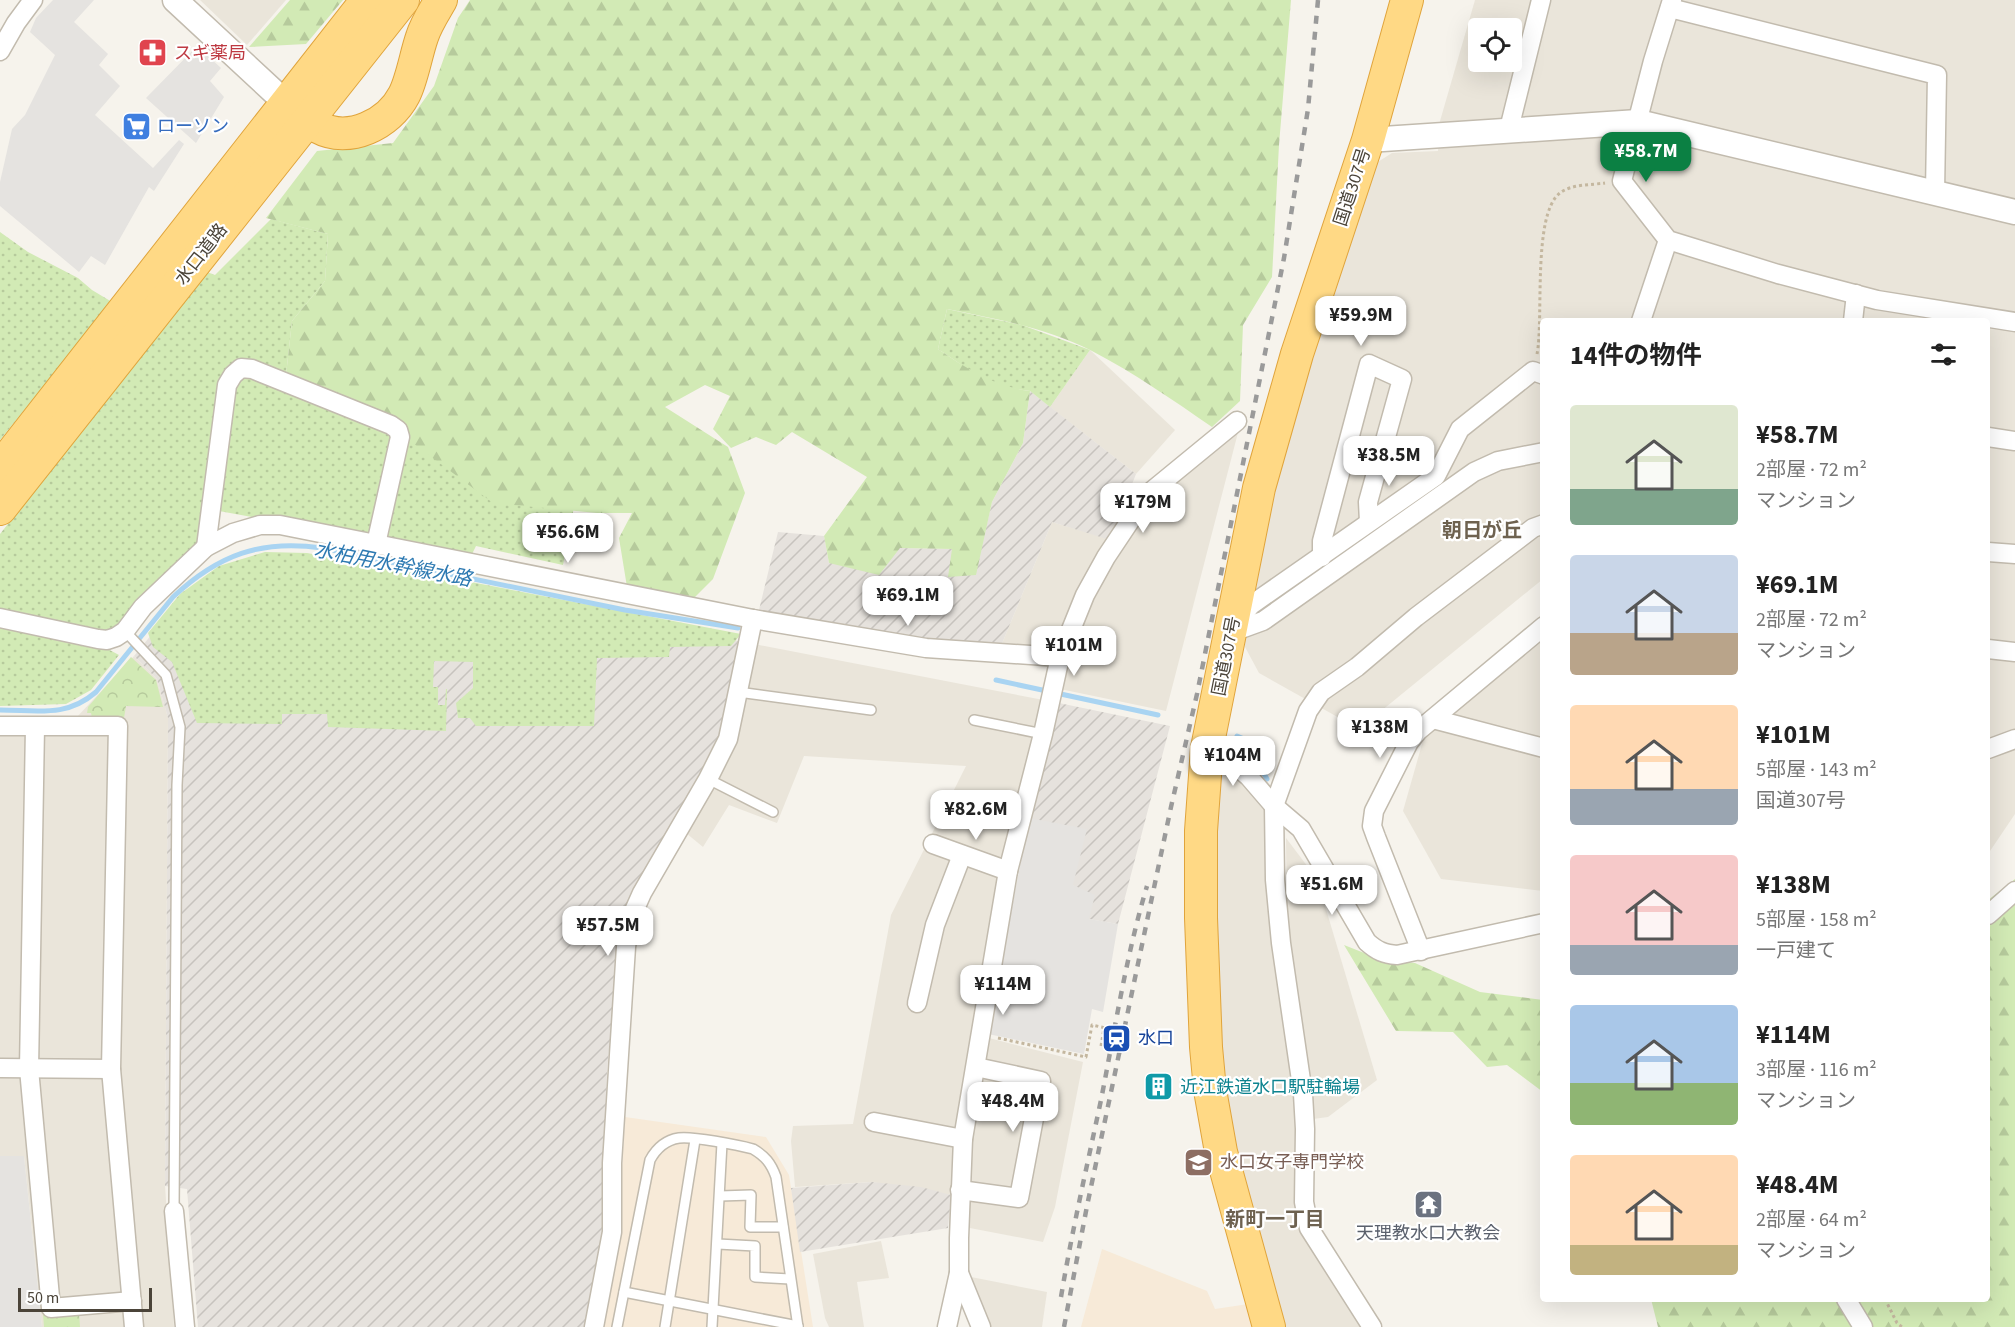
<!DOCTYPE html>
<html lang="ja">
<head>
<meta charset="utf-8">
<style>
	body { margin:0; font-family:"Source Sans 3","Noto Sans JP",sans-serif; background:#f6f6f6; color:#222; height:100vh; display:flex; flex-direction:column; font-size:22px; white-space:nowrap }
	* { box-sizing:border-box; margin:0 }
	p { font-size:20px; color:#767676 }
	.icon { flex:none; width:33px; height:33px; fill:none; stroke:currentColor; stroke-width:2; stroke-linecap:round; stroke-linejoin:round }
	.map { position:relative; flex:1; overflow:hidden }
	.sheet { position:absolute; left:1540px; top:318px; width:450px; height:984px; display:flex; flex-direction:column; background:#fff; border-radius:6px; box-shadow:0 6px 24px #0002 }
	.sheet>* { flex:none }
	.tools { position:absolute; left:1468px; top:18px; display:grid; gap:12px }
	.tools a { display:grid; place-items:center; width:54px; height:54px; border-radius:6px; background:#fff; box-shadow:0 6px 24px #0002; font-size:30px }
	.scale { position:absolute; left:18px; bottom:15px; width:134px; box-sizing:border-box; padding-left:6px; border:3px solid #4b4439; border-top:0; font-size:16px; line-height:21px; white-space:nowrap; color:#4b4439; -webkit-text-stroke:4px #fff; paint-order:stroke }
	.price { position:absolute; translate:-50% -51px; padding:0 14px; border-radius:12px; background:#fff; color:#222; font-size:20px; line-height:39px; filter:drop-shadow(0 2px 3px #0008) }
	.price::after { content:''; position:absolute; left:50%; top:36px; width:18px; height:14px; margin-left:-9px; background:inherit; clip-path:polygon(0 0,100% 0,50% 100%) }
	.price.selected { background:#0b8043; color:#fff }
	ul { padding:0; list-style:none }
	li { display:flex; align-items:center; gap:18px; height:150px; padding:0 30px }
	li span { display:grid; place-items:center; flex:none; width:168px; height:120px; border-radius:6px; color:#555 }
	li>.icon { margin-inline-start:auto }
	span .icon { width:72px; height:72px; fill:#fffc; stroke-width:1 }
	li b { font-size:26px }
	h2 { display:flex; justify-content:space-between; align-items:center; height:72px; padding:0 30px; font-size:26px }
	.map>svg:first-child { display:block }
	.residential { fill:#eae5da; fill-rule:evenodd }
	.commercial { fill:#f7ead8 }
	.industrial { fill:url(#industrial-furrows) }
	.grass { fill:url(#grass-dots) }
	.forest { fill:url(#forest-firs) }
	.park { fill:url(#park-crowns) }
	.parking { fill:#e5e3e0 }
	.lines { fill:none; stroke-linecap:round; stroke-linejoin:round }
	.stream { stroke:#a9d4f2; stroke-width:5 }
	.service-casing { stroke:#c2bbae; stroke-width:12 }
	.minor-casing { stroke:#c2bbae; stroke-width:21 }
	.tertiary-casing { stroke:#c2bbae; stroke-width:27 }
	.trunk-casing { stroke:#e0a43c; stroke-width:34 }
	.path { stroke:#c4b79f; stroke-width:3; stroke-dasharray:3 3; stroke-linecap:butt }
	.service { stroke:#fff; stroke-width:9 }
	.minor { stroke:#fff; stroke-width:18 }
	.tertiary { stroke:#fff; stroke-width:24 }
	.trunk { stroke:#ffd985; stroke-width:32 }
	.rail { stroke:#9a9a9a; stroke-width:4.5; stroke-dasharray:8 8; stroke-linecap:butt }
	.labels { text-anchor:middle; stroke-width:4.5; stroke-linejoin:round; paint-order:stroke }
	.health-label { font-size:18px; fill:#be3a42; stroke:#fff; text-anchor:start }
	.shop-label { font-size:18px; fill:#366cbe; stroke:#fff; text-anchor:start }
	.street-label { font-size:18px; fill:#4b4439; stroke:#fff }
	.transit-label { font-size:18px; fill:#164399; stroke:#fff; text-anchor:start }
	.culture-label { font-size:18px; fill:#0d838f; stroke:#fff; text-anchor:start }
	.education-label { font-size:18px; fill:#785e54; stroke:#fff; text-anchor:start }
	.worship-label { font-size:18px; fill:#5b616d; stroke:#fff }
	.neighbourhood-label { font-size:20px; font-weight:bold; fill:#6e6250; stroke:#fff }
	.water-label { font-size:20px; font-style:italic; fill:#2e7ab2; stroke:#fff }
</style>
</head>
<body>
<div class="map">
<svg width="2015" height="1327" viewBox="0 0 2015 1327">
	<defs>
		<pattern id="industrial-furrows" width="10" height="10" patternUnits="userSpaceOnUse" patternTransform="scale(1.5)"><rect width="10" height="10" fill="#e6e2dd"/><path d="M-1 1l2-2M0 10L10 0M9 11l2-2" fill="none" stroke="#c7c3be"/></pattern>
		<pattern id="grass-dots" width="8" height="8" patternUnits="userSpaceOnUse" patternTransform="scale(1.5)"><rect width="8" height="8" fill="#d2eab5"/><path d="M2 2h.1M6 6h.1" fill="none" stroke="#b6ca9c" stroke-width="1.8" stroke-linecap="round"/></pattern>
		<pattern id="forest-firs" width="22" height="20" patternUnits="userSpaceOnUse" patternTransform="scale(1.5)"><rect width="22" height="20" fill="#d2eab5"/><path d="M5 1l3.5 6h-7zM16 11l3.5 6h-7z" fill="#b6ca9c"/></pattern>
		<pattern id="park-crowns" width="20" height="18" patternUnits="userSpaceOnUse" patternTransform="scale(1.5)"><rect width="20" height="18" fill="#d2eab5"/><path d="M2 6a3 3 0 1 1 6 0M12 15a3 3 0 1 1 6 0" fill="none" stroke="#b6ca9c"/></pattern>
	</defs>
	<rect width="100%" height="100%" fill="#f6f3ec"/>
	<g class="residential">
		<polygon points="200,0 286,0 247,45"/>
		<path d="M1475 0H2015V814L1988 854V321H1544L1543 579 1359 729 1259 673 1245 647 1244 587 1274 463 1373 165 1392 153 1438 151 1440 121ZM1479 28H1512V62H1479Z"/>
		<polygon points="1090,350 1175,430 1136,474 1050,407"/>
		<polygon points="1241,421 1166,711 1060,689 1067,655 1001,646 1052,522 1110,539"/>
		<polygon points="1543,618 1543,891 1441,879 1403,811 1430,716"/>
		<polygon points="754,644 1054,702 1017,873 989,1038 1083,1062 1055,1207 1043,1242 949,1224 950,1195 872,1182 795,1187 791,1141 793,1126 853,1124 891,915 966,766 804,756 777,823 729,805 703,847 686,833 737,743"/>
		<polygon points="134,656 157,679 168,718 165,1185 174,1327 42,1327 24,1156 0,1156 0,716 77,717"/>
		<polygon points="1223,765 1235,771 1263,803 1265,817 1299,1104 1297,1198 1363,1322 1360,1327 1278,1327 1225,1118 1208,899 1218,767"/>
		<polygon points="1286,838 1317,879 1377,1080 1328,1117 1313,1119 1287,935"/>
		<polygon points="881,1241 889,1278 857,1282 864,1327 829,1327 825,1318 813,1254"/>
		<polygon points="966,1276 1047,1292 1042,1327 987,1327"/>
	</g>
	<g class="commercial">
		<polygon points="625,1117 766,1137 789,1175 813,1327 600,1327 618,1237"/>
		<polygon points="1102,1249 1207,1291 1215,1309 1255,1303 1261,1327 1081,1327"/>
	</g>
	<g class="industrial">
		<polygon points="1030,391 1136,474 1110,540 1052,522 1001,646 929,641 758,614 778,532 824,536 829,563 900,548 953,549 975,575 992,502 1023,443"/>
		<polygon points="349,561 738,641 720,737 634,890 619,939 607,1072 602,1256 588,1327 198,1327 187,1189 165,1186 168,718 157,679 134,656 183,596"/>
		<polygon points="1054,702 1170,726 1118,924 1088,919 1073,885 1029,818"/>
		<polygon points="872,1182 921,1187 951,1195 948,1228 800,1252 791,1188"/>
	</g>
	<g class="grass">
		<polygon points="271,219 328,234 325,281 292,321 286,375 264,367 233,361 218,389 204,531 194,549 122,625 98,636 0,611 0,534 207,272 215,275"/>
		<polygon points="0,232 28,252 78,278 92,290 112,302 0,440"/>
		<polygon points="947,309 1022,325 1090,350 1050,407 1030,391 1009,388 978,376 938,349"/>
		<polygon points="242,370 396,431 375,539 219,511 230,385"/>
		<polygon points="402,436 431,446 574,507 563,565 476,546 470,558 381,539"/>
		<polygon points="265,552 307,553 450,578 741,634 731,646 670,647 669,657 597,658 594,726 476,726 470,718 458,718 456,703 473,688 473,662 434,661 433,687 438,687 438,705 445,705 446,689 447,689 446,731 328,727 327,714 282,714 282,724 197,723 172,662 153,647 148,633 180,594 219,566"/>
		<polygon points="0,624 104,647 119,655 91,690 66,704 0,706"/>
	</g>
	<g class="forest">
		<polygon points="290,0 343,0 306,44 249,47"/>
		<path d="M470 0H1291L1279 145 1272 277 1243 325 1240 401 1212 427C1173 400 1134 373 1092 351 1047 328 996 319 947 309L938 349C969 370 993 386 1030 391L1023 443 992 502 976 575 948 577 952 549 900 548 879 575 829 563 824 536 867 477 792 432 776 445 756 437 731 448 713 429 730 396 705 385 665 407 728 447 745 493 713 579 691 601 627 587 619 538 632 513H597L493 503 402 435 286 375 292 321 325 281 328 234 266 218 317 151 393 143 434 86 458 18Z"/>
		<polygon points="2015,879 2015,1327 1658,1327 1651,1299 1988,1299 1988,900"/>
		<polygon points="1344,945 1382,960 1415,963 1480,992 1543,1000 1543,1092 1507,1065 1487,1067 1453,1032 1396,1031"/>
	</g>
	<g class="park">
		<polygon points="131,657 156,680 163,707 126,706 124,718 92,718 91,713 87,713 88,707"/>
		<polygon points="79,1311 80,1327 44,1327 43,1314"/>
	</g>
	<g class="parking">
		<polygon points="53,0 94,0 74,22 108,54 99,65 120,86 95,115 153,168 179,140 184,144 154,191 149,187 105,265 91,256 79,272 0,206 0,182 12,129 25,115 55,55 30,32 36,18"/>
		<polygon points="197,46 221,68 210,81 224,97 196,143 146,98"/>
		<polygon points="1029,818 1087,829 1073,885 1095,895 1089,919 1118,924 1103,1012 1092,1009 1084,1054 988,1034"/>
		<polygon points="0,1156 24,1156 42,1327 0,1327"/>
	</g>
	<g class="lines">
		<g class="stream">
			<polyline points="996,680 1158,715"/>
			<path d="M0 710C37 710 66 718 96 692L173 597C218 555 261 539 322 548L625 610 738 628"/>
			<polyline points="1237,736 1244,739 1267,779"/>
		</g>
		<defs>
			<g id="service">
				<polyline points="125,631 166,675 180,727 177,785 174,1211"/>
				<polyline points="738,692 871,710"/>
				<polyline points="974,720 1043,734"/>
				<polyline points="708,779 773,812"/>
				<polyline points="720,1196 751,1195 750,1227 783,1227"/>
				<polyline points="718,1244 755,1246 755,1277 790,1279"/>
				<polyline points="624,1292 798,1326"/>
				<path d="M617 1327 650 1160C656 1149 666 1140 679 1138 692 1136 738 1145 753 1149 765 1156 771 1163 776 1177L798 1327"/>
				<polyline points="665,1327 695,1140"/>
				<polyline points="712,1327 722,1143"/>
			</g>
			<g id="minor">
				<polyline points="1672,0 1653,61 1622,181 1668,240 1778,274 1877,300 2015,322"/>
				<polyline points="1670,8 1937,75 1935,192"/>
				<polyline points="0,51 16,23 33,0"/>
				<polyline points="1509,129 1541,0"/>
				<polyline points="1641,321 1668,240"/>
				<polyline points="1853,321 1856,294"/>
				<polyline points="1988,437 2015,441"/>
				<polyline points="206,547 227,385 233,375 241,368 252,369 391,425 398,430 400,437 376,544"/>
				<polyline points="1988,552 2015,554"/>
				<polyline points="1322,557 1322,541 1369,364 1402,379 1368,502 1369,522"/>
				<polyline points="0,618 98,639 107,640 116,637 125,631 143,607 206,547 233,533 260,525 280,525 753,619 926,648 1060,657"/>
				<polyline points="1236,624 1251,605 1436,476 1460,429 1533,371 1544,375"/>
				<polyline points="1230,633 1263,621 1474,472 1498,461 1544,452"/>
				<polyline points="1988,649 2015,652"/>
				<polyline points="1433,719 1544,748"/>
				<polyline points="0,726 118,726 111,1069 134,1327"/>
				<polyline points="35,727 29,1069 51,1308 132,1301"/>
				<path d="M1207 748 1223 755 1249 777 1274 806 1301 829 1367 942C1377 951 1384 954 1397 955L1544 923"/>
				<polyline points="1988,749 2015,739"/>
				<polyline points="933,844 1008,871"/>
				<polyline points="1988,915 2015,891"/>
				<polyline points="1421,951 1376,837 1372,826 1374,811 1409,742 1418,731 1544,626"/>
				<polyline points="917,1003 935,925 962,855"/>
				<polyline points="0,1068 111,1069"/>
				<polyline points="874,1122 963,1139"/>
				<polyline points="960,1190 1019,1198 1041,1081 976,1067"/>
				<polyline points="174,1211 185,1327"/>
				<polyline points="959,1273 981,1327"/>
				<polyline points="1846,1299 1863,1327"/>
				<polyline points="594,1327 612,1232 612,1163 626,947 630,920 642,893 708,779 728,739 753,619"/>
				<polyline points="947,1327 959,1273 959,1238 963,1139 1008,871 1043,734 1060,657 1085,595 1106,557 1148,494 1237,421"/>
				<polyline points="1372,1327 1309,1228 1304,1202 1305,1129 1303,1094 1281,943 1275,880 1274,806 1308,711 1321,692 1357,667 1416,617 1533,528 1544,524"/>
			</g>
			<g id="tertiary">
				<polyline points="175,0 286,103"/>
				<polyline points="1368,140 1638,122 2015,212"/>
			</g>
			<g id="trunk">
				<path d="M292 108C300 115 308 122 318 127 349 144 389 124 404 95 412 80 416 54 422 37 426 24 434 12 441 0"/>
				<polyline points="0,468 367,0"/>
				<polyline points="0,509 403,0"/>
				<polyline points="1269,1327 1221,1152 1210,1090 1206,1047 1201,918 1201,831 1207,748 1259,488 1297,354 1368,140 1407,0"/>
			</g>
		</defs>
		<use href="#service" class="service-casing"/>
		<use href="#minor" class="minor-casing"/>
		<use href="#tertiary" class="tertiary-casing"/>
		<use href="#trunk" class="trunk-casing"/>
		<g class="path">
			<path d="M1537 354C1544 320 1532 214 1560 193 1571 184 1592 185 1605 183"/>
			<polyline points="998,1038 1086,1057 1092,1025 1129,1033"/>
			<polyline points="1101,1046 1104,1028"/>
			<polyline points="1885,1299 1897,1323 1902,1327"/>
		</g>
		<use href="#service" class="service"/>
		<use href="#minor" class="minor"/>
		<use href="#tertiary" class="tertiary"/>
		<use href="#trunk" class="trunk"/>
		<g class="rail">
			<path d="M1061 1297C1072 1231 1087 1166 1101 1100 1115 1029 1126 956 1147 886"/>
			<polyline points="1064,1327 1087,1206 1171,807 1197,694 1284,258 1308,109 1318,0"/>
		</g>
	</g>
	<defs>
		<symbol id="pharmacy-square" viewBox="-11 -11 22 22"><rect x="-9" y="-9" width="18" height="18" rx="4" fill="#e0444e" stroke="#fff"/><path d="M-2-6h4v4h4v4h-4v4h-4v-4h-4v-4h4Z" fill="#fff"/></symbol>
		<symbol id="supermarket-square" viewBox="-11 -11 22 22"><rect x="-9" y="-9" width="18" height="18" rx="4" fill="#3f7fe0" stroke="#fff"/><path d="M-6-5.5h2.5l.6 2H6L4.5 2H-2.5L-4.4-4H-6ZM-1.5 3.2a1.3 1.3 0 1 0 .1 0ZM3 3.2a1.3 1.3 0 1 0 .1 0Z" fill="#fff"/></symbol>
		<symbol id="station-square" viewBox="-11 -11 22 22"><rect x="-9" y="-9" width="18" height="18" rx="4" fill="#1a4fb4" stroke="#fff"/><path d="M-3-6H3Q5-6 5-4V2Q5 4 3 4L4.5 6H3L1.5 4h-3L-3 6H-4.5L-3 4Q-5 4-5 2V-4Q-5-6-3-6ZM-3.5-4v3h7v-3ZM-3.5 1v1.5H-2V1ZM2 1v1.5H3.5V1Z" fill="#fff"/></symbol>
		<symbol id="building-square" viewBox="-11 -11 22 22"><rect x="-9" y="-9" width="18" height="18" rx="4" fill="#0f9aa8" stroke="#fff"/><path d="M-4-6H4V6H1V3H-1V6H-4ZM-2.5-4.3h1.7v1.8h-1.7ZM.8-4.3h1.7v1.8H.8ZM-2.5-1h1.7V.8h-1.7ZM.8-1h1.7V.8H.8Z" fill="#fff"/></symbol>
		<symbol id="university-square" viewBox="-11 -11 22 22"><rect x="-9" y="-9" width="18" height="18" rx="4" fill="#8d6e63" stroke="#fff"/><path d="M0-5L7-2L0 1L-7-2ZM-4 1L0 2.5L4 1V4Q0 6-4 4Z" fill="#fff"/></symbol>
		<symbol id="temple-square" viewBox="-11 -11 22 22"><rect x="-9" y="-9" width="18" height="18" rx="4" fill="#6b7280" stroke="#fff"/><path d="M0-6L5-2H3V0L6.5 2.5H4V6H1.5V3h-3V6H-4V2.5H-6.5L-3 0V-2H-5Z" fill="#fff"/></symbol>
	</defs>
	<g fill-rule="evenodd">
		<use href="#pharmacy-square" x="136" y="36" width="33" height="33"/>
		<use href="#supermarket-square" x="120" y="110" width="33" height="33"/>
		<use href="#station-square" x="1100" y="1022" width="33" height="33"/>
		<use href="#building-square" x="1142" y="1070" width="33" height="33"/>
		<use href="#university-square" x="1182" y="1146" width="33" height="33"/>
		<use href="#temple-square" x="1412" y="1188" width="33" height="33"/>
	</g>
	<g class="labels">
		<g class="health-label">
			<text x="174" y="59">スギ薬局</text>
		</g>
		<g class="shop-label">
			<text x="157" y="132">ローソン</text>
		</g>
		<g class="street-label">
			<text transform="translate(1352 187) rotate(-72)" y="6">国道307号</text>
			<text transform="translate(201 254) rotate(-52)" y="6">水口道路</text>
			<text transform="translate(1226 656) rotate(-79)" y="6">国道307号</text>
		</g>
		<g class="transit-label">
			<text x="1138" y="1044">水口</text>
		</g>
		<g class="culture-label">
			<text x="1180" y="1093">近江鉄道水口駅駐輪場</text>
		</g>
		<g class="education-label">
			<text x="1220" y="1168">水口女子専門学校</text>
		</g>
		<g class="worship-label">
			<text x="1428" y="1239">天理教水口大教会</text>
		</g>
		<g class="neighbourhood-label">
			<text x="1482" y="537">朝日が丘</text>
			<text x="1275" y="1226">新町一丁目</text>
		</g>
		<g class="water-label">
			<text transform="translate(393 564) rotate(11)" y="7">水柏用水幹線水路</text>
		</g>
	</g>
</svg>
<div class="tools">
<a><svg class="icon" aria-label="locate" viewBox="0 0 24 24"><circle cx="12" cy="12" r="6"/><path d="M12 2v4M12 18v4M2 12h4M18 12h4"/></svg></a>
</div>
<div class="scale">50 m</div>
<b class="price selected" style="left:1646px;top:183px">¥58.7M</b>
<b class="price" style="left:1361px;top:347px">¥59.9M</b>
<b class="price" style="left:1389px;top:487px">¥38.5M</b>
<b class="price" style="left:1143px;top:534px">¥179M</b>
<b class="price" style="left:568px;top:564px">¥56.6M</b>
<b class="price" style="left:908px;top:627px">¥69.1M</b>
<b class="price" style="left:1074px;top:677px">¥101M</b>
<b class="price" style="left:1380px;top:759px">¥138M</b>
<b class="price" style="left:1233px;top:787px">¥104M</b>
<b class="price" style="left:976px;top:841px">¥82.6M</b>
<b class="price" style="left:1332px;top:916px">¥51.6M</b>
<b class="price" style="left:608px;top:957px">¥57.5M</b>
<b class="price" style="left:1003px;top:1016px">¥114M</b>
<b class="price" style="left:1013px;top:1133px">¥48.4M</b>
<section class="sheet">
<h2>14件の物件<svg class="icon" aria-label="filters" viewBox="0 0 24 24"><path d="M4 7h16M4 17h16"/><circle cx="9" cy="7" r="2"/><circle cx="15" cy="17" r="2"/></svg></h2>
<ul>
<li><span style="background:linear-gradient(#dfe7d0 70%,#7fa58c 0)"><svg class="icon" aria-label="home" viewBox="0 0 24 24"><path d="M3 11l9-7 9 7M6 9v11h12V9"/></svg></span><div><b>¥58.7M</b><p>2部屋 · 72 m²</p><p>マンション</p></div></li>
<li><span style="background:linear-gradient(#c9d6e8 65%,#b9a48a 0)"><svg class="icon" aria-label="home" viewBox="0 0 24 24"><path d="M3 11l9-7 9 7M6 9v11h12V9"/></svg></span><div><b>¥69.1M</b><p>2部屋 · 72 m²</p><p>マンション</p></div></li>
<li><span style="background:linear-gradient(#ffd9b3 70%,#9aa5b1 0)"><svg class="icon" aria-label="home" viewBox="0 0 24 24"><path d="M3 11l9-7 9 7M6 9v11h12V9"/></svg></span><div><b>¥101M</b><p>5部屋 · 143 m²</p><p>国道307号</p></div></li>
<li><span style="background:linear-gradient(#f6c9c9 75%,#9aa5b1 0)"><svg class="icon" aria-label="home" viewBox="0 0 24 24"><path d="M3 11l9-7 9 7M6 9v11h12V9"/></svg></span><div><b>¥138M</b><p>5部屋 · 158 m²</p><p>一戸建て</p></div></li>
<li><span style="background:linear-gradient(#a9c7e8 65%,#8fb573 0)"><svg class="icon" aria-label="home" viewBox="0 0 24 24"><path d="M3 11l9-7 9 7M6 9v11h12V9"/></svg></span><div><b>¥114M</b><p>3部屋 · 116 m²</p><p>マンション</p></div></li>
<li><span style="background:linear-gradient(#ffd9b3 75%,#c2b280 0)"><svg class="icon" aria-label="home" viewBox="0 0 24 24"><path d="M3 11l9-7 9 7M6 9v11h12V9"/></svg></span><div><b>¥48.4M</b><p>2部屋 · 64 m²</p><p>マンション</p></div></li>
</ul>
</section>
</div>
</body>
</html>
